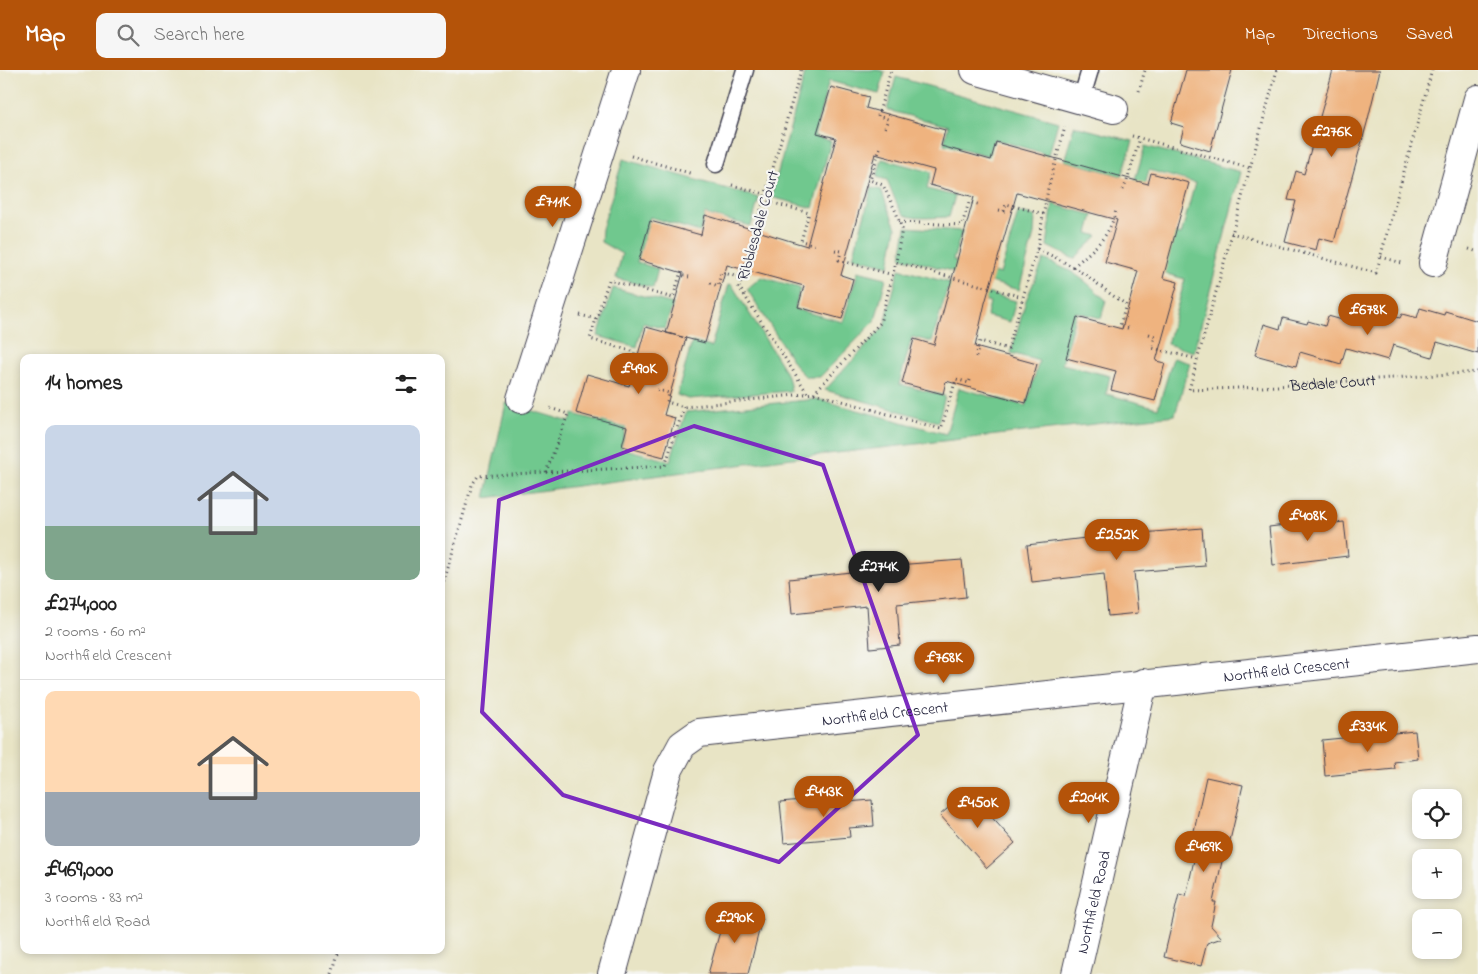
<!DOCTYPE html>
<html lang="en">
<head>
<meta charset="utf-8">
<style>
	body { margin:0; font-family:"Indie Flower",sans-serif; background:#f6f6f6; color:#222; height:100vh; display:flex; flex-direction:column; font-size:19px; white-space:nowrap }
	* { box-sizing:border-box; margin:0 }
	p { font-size:16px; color:#767676 }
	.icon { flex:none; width:28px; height:28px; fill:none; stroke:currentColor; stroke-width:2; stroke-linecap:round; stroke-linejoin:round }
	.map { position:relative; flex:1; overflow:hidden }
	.drawer { position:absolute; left:20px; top:284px; width:425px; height:600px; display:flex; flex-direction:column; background:#fff; border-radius:10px; box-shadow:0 2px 8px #0003 }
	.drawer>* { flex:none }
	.controls { position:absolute; left:1412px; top:719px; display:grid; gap:10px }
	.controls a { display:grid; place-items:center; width:50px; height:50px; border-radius:10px; background:#fff; box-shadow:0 2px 8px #0003; font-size:25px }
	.price { position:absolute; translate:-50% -42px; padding:0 11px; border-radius:18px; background:#b45309; color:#fff; font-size:16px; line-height:32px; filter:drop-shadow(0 1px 2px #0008) }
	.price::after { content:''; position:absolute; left:50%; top:30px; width:15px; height:11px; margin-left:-8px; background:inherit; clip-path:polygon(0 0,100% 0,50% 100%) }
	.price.on { background:#222; color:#fff }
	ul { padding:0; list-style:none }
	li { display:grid; align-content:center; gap:10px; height:265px; padding:0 25px }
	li+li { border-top:1px solid #e0e0e0 }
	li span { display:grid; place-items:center; height:155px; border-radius:10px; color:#555 }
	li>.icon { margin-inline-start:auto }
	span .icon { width:90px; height:90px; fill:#fffc; stroke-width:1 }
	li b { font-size:21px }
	h2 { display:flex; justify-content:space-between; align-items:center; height:60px; padding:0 25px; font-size:21px }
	header { display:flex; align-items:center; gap:30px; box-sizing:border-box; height:70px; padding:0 25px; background:#b45309; color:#fff }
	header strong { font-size:24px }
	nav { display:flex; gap:28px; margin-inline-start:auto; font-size:18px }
	.search { width:350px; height:45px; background:#f6f6f6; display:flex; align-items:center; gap:12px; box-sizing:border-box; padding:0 18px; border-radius:10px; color:#767676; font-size:19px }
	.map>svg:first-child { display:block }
	.green { fill:#6fc88e; stroke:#487564 }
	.building { fill:#efb37f }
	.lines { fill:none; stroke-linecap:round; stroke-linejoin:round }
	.service-casing { stroke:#403f50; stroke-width:19 }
	.minor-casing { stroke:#403f50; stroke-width:30 }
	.path { stroke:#403f50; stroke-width:3; stroke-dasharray:1 4; stroke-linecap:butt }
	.service { stroke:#fff; stroke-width:16 }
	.minor { stroke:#fff; stroke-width:28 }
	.marked { fill:none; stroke:#7b2cbf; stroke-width:4; stroke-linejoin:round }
	.labels { text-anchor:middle; stroke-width:4.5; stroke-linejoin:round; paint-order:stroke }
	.street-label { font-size:16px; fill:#22223b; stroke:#f6f6f2 }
</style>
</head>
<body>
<header>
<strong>Map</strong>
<div class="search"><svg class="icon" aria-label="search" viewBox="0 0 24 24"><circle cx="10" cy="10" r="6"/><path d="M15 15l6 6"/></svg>Search here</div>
<nav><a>Map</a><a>Directions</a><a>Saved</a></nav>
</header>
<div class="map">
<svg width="1478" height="904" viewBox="0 0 1478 904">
	<rect width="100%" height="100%" fill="#f6f6f2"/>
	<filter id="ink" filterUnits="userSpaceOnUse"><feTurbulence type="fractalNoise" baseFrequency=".02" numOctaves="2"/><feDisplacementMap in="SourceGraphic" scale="10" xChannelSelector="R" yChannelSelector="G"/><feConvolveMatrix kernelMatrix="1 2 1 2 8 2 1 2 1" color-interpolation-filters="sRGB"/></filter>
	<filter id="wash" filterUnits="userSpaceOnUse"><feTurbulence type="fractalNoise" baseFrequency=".0096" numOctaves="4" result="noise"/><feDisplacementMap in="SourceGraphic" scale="20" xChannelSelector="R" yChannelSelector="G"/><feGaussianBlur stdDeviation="1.12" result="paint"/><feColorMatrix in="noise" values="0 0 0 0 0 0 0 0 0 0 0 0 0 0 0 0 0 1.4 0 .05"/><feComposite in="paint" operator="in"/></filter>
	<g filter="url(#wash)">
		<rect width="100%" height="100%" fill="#e8e4c5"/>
		<g class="green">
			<polygon points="806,0 878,0 885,2 879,24 829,11 814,66 831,71 813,138 771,127"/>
			<polygon points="896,7 1058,52 1048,88 1042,86 1043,83 994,69 989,86 944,74 948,56 887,40"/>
			<polygon points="1074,56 1133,71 1122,106 1067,91 1056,135 1093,145 1088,163 1098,166 1074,189 1047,176 1053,132"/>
			<polygon points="1145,76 1241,102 1194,282 1167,274 1185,209 1152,200 1162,161 1181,165 1195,113 1149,100 1143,123 1132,120"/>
			<polygon points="623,89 759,128 751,156 705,144 700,162 650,147 637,192 658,199 653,218 616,208 622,184 601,172 602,159"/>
			<path d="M882 89 931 102 927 119 955 126 949 147C938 147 915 150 905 145 898 141 891 118 887 110L877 107Z"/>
			<polygon points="872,118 881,120 896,158 889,196 853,187"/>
			<polygon points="1018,143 1035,146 1034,164 1019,220 901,187 906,157 962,161 953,190 1000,204"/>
			<polygon points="1044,189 1072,202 1086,212 1106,230 1101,248 1076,242 1062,294 1110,306 1106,324 1158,338 1173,288 1190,293 1175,345 792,388 485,428 506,333 570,352 573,344 626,358 621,378 670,391 686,342 817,329 946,364 959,318 1026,336 1039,291 1011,283 1026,230"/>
			<polygon points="899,199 1016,231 1010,252 987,246 990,232 947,220 932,272 912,267 899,314 945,326 938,352 825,320 884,257"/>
			<polygon points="858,201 886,208 875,251 820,307 806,307 797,298 747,219 761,207 800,218 795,239 843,252"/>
			<polygon points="729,214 732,215 783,298 789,310 791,321 688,329 677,325 692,272 711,277"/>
			<polygon points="613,218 673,234 665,259 643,253 637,277 598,266"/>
		</g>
		<g id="blocks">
			<g class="building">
				<polygon points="1186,0 1232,0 1210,81 1180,72 1184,57 1171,53"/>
				<polygon points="1333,0 1380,0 1367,53 1334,172 1319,168 1316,180 1285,172 1296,131 1288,130 1296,101 1304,104"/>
				<polygon points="831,17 869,27 866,38 945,60 941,76 991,90 996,72 1148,114 1151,103 1189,113 1163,208 1178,212 1156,291 1165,293 1155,331 1111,320 1116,301 1066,288 1077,247 1122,259 1138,201 1105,192 1117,150 1017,123 985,233 975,277 1037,294 1026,333 946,311 943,324 902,313 914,269 934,275 974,127 930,115 934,100 875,84 841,205 853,209 842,249 798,237 804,216 727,195 705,273 666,263 683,203 639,190 650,151 701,165 705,145 807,176 836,68 817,63"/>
				<polygon points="1420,238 1444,245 1445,241 1478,251 1478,284 1437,272 1432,287 1393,275 1388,290 1346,278 1341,294 1300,282 1296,296 1255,285 1264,254 1280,259 1283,248 1307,254 1308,251 1325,256 1328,246 1353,253 1354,246 1372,251 1374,241 1400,248 1402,244 1417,248"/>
				<polygon points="646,257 686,268 664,345 675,348 664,387 622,376 627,357 576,343 587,304 629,316"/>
				<polygon points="1335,449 1335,453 1344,452 1348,486 1273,495 1269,457"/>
				<polygon points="1202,458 1205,496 1134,502 1138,543 1108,546 1104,504 1032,512 1027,475 1094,467"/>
				<polygon points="962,490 966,527 897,534 900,575 870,578 867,536 792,544 789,509 896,497 896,495"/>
				<polygon points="1415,661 1418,689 1394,692 1395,699 1325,706 1322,670"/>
				<polygon points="1206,707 1243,715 1228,779 1225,778 1213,832 1216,832 1211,856 1222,868 1207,873 1201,896 1164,887 1179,824 1186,826 1198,772 1192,770"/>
				<polygon points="968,721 1015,773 987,798 940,745"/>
				<polygon points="846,726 847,732 872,730 874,756 849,758 850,767 784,773 780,732"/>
				<polygon points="726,840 762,849 748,904 708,904"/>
			</g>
		</g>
	</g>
	<g filter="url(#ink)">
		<use href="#blocks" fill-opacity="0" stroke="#403f50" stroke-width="1"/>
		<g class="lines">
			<defs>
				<g id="service">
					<polyline points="1081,30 1090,0"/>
					<polyline points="716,94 745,0"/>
				</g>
				<g id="minor">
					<polyline points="975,0 1114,39"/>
					<polyline points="1433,193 1478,29"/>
					<polyline points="521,329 626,0"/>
					<path id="s2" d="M612 904 668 701 682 675 699 663 1478 578"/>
					<path id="s3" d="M1076 904 1143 613"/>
				</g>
			</defs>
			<use href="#service" class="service-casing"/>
			<use href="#minor" class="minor-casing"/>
			<g class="path">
				<polyline points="801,0 739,217 808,324"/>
				<path id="s1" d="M1277 0 1189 320 1263 317 1478 302"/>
				<polyline points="1139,21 1145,0"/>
				<polyline points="885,58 888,49 878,46 891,0"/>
				<polyline points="1132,66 1249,98"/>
				<polyline points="880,78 870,110 883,115 896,142 902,159 896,192"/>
				<polyline points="631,86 693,104"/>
				<polyline points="732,115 765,124"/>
				<polyline points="1123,120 1127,111 1140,68"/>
				<polyline points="763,130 809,143 801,171 816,175"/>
				<polyline points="999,140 1004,141 1006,134 1044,144"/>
				<polyline points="899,152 962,155 969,132 981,135"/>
				<polyline points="1231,163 1376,203 1432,0"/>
				<path d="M1037 179C1055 187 1071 195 1087 206 1100 215 1111 226 1126 234L1120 256 1131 259"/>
				<polyline points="1469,179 1478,182"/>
				<polyline points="835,180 841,181 839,190 893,205"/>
				<polyline points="1381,187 1402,193"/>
				<path d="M1073 197C1094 178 1109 169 1116 140"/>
				<polyline points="710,213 718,216 721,202 741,208"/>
				<polyline points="580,245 596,249 590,269 635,282 628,311 640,315"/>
				<polyline points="596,249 609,210 673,228 680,205 689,207"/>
				<polyline points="1149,264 1155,266 1152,278 1197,289"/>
				<polyline points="976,287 980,271 1008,279 1037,179 1048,119 1065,57"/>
				<polyline points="657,320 669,323 667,332 684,337 814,323 880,253 896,192 1022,227"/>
				<polyline points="814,323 941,359 956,309 969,313 971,307"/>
				<polyline points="546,402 665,396 684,337"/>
				<polyline points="441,522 472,415 478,406 546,402 568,344 550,338"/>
				<polyline points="332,904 339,880"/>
			</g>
			<use href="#service" class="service"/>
			<use href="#minor" class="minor"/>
		</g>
	</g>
	<path class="marked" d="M694 356 823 395 918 665 779 792 563 725 482 642 499 430Z"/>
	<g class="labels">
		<g class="street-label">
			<text transform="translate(757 155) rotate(-74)" y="6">Ribblesdale Court</text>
			<text dy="6" stroke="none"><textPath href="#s1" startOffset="476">Bedale Court</textPath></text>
			<text dy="6" stroke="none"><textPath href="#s2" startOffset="852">Northfield Crescent</textPath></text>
			<text dy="6" stroke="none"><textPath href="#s2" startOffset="448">Northfield Crescent</textPath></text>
			<text dy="6" stroke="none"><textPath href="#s3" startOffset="74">Northfield Road</textPath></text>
		</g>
	</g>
</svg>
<div class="controls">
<a><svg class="icon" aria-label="locate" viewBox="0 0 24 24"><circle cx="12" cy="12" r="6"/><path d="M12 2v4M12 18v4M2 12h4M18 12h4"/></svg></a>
<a>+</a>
<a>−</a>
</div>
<b class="price" style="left:1332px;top:88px">£276K</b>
<b class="price" style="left:553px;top:158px">£711K</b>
<b class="price" style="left:1368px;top:266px">£678K</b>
<b class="price" style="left:639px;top:325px">£490K</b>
<b class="price" style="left:1308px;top:472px">£408K</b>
<b class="price" style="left:1117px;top:491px">£252K</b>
<b class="price on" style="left:879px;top:523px">£274K</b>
<b class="price" style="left:944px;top:614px">£768K</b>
<b class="price" style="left:1368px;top:683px">£334K</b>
<b class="price" style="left:824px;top:748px">£443K</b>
<b class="price" style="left:1089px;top:754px">£204K</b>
<b class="price" style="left:978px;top:759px">£450K</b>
<b class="price" style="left:1204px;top:803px">£469K</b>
<b class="price" style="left:735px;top:874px">£290K</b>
<section class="drawer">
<h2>14 homes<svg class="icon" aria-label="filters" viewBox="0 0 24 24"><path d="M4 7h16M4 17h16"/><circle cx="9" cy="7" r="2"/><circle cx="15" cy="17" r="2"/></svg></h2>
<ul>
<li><span style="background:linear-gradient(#c9d6e8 65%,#7fa58c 0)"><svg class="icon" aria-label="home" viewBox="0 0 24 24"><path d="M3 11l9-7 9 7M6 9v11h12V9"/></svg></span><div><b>£274,000</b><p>2 rooms · 60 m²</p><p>Northfield Crescent</p></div></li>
<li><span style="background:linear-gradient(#ffd9b3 65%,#9aa5b1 0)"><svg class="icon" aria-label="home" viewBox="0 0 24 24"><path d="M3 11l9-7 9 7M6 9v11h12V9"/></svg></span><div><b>£469,000</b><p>3 rooms · 83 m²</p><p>Northfield Road</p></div></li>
</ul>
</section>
</div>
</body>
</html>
